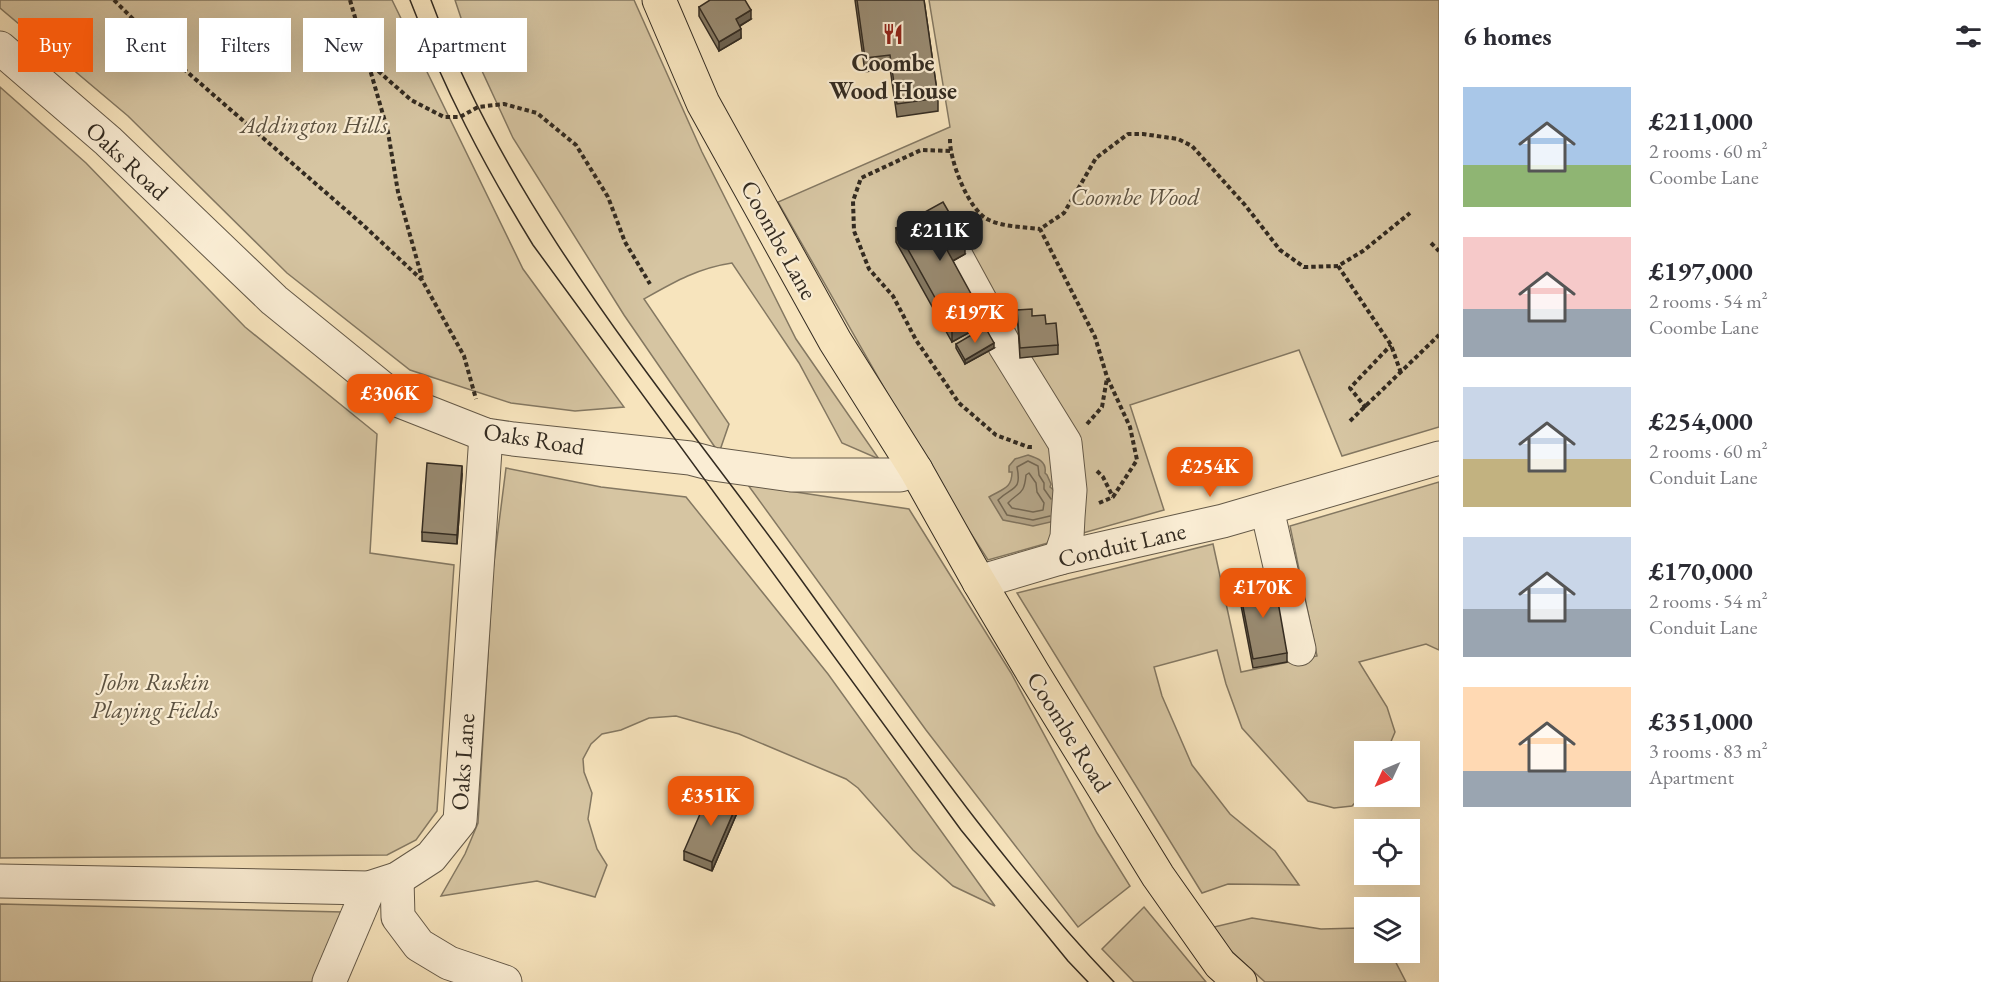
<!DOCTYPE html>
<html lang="en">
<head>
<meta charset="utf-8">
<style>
	body { margin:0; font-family:"EB Garamond",serif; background:#f7f7f7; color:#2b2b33; height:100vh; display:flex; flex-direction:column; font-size:22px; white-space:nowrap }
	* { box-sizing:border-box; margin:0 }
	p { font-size:20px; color:#7c7c81 }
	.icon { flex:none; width:33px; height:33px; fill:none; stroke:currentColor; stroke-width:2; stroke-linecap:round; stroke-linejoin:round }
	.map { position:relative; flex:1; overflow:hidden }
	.drawer { display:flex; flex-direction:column; background:#fff; width:570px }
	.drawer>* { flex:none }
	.banner { position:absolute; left:18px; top:18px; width:570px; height:54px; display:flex; gap:12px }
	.needle { width:39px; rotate:226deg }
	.controls { position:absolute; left:1354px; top:741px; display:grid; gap:12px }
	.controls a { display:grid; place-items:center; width:66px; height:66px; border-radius:0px; background:#fff; box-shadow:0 6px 24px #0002; font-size:30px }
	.price { position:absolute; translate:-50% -51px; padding:0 14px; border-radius:12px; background:#ea580c; color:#fff; font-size:20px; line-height:39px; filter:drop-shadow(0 2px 3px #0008) }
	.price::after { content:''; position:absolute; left:50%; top:36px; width:18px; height:14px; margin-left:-9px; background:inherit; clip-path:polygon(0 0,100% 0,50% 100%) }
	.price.on { background:#222; color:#fff }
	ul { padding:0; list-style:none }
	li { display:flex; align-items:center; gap:18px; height:150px; padding:0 24px }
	li span { display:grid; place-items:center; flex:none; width:168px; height:120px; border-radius:0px; color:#555 }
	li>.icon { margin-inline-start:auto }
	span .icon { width:72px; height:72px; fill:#fffc; stroke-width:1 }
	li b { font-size:26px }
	h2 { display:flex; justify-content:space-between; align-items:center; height:72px; padding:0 24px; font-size:26px }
	.chip { padding:0 21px; border-radius:0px; background:#fff; box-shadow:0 6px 24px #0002; font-size:21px; line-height:54px }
	.chip.on { background:#ea580c; color:#fff }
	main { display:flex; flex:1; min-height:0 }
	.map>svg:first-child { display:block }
	.green { fill:#d6c5a2; stroke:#847862; stroke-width:1.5 }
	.water { fill:#b4a588; stroke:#80745f; stroke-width:1.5 }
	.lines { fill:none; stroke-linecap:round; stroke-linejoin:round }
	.shore { stroke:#746854; stroke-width:1.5 }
	.minor-casing { stroke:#645948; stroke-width:35 }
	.major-casing { stroke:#332b21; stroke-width:35 }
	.path { stroke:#332b21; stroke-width:4; stroke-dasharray:4.5 3; stroke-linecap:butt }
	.minor { stroke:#faedd4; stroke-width:33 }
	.major { stroke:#f7e4bd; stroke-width:33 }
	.tram { stroke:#332b21; stroke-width:1.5 }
	.wall { fill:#847862; stroke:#332b21; stroke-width:1.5 }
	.shaded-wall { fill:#6b6150; stroke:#332b21; stroke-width:1.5 }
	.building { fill:#998b72; stroke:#332b21; stroke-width:1.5 }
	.labels { text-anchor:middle; stroke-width:4.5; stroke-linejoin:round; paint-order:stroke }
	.poi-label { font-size:24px; font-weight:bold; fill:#332b21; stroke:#faedd4 }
	.park-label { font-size:24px; font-style:italic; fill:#5c5241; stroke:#faedd4 }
	.street-label { font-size:24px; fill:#332b21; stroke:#faedd4 }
</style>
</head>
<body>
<main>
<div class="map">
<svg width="1439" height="982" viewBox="0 0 1439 982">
	<rect width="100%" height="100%" fill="#f7e4bd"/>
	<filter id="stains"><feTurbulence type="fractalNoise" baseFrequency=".00333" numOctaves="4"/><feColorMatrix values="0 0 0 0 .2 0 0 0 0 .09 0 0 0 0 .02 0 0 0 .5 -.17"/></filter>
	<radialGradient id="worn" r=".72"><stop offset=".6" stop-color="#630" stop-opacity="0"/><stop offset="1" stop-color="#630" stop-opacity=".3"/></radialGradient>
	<g class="green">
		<polygon points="0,0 392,0 523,269 624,407 575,411 511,403 410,370 287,273 128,116 0,8"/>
		<path d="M455 0H634L702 152 796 339 879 459 842 443 799 363 732 263C698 268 674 282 644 299L729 424 719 453 624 315 513 138 470 45Z"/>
		<polygon points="929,0 1439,0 1439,427 1342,456 1299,350 1130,405 1164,510 988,560 938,482 778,202 950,127"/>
		<polygon points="0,87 86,163 245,327 377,434 370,553 454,565 437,811 416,840 387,855 0,858"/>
		<polygon points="506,468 601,487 686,497 828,674 995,906 953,886 913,850 858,788 846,779 739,734 676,716 649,718 621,730 602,734 591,744 583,759 584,772 592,793 588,819 597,849 607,865 595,897 537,881 441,896 465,854 478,823 493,570"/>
		<polygon points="1439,482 1439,650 1426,644 1359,662 1387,707 1395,732 1387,751 1365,752 1365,792 1352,806 1334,808 1308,801 1242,728 1226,684 1217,650 1154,667 1162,696 1192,765 1230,814 1275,851 1299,885 1228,884 1202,893 1017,593 1213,544 1241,672 1317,656 1290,526"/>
		<polygon points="748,485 909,509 1011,673 1097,833 1130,886 1078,927 926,730"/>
		<polygon points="0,904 343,912 315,982 0,982"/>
		<polygon points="1144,907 1206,982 1134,982 1102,949"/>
		<polygon points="1252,918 1321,929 1359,928 1365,930 1365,952 1391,953 1406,982 1265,982 1219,940 1214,927"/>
	</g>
	<path class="water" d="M1028 455C1037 458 1047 461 1045 473L1047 475 1051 484 1050 487 1055 491V521L1033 526 1003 520 989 497C1002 489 1012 489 1012 472H1009V466L1015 459Z"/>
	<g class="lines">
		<g class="shore">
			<path d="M1029 473 1036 483 1037 492 1044 503 1043 510 1033 512 1012 508 1008 503C1019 491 1024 496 1026 475Z"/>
			<path d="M1050 516 1033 520 1007 515 998 500C1012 486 1022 492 1017 467L1028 461 1038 466 1039 475 1044 483V489L1051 499"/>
		</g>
		<defs>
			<g id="minor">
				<polyline points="0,48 108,141 274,300 397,400 486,435 513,439 690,458 713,464 791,475 900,475 916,470"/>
				<polyline points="957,258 1005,346 1065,443 1070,490 1068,517 1067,537 1060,558"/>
				<polyline points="1267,509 1299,649"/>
				<polyline points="979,582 1060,558 1223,521 1439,458"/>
				<polyline points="397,879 398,917 419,945 449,963 505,982"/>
				<polyline points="0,881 369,888 397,879 431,857 460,821 486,435"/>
				<polyline points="329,982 369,888"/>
			</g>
			<polyline id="major" points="659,0 703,103 835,341 916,470 979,582 1033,673 1158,876 1220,964 1240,982"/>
		</defs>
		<use href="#minor" class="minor-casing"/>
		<use href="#major" class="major-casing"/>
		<g class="path">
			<polyline points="114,0 178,64 362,224 422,280 464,356 476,399"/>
			<polyline points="350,0 388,132 398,192 422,278"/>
			<polyline points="367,61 411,100 444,117 460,117 478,107 504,104 537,113 576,145 608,197 625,242 650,284"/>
			<path d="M950 139C949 159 969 212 989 220 1004 227 1024 227 1040 229"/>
			<polyline points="950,151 921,150 861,178 853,201 854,231 869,269 893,296 916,340 959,403 996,435 1028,447 1033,447"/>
			<polyline points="1431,243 1439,251"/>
			<polyline points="1338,266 1391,345 1401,373"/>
			<polyline points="1366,408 1350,388 1391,345"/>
			<polyline points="1350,421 1439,335"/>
			<polyline points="1087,424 1102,407 1107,378"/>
			<polyline points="1097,471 1103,477 1113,497"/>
			<polyline points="1099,503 1113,497 1137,460 1130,427 1107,377 1095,337 1040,229 1064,213 1096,158 1128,134 1143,134 1178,139 1192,146 1245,205 1280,250 1304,267 1338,266 1363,251 1410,213"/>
		</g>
		<use href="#minor" class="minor"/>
		<use href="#major" class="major"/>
		<g class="tram">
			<path d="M410 0C444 89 483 164 533 245L961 830 1068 961 1088 982"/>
			<path d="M431 0C509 210 658 384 789 563 893 706 991 854 1114 982"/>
		</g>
	</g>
	<g class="wall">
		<polygon points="855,0 924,0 938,98 938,111 897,117 890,68 865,72"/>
		<polygon points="699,7 751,19 740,26 741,38 719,51 699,16"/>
		<polygon points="896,228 965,254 953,261 981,326 952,342 896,242"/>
		<polygon points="1017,310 1032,316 1046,324 1058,345 1058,354 1020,358"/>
		<polygon points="956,344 994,348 965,364 956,348"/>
		<polygon points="462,475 457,544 422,541 422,532"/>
		<polygon points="1239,586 1287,653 1287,662 1253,668 1239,595"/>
		<polygon points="737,813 712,871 684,860 684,851"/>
	</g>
	<g class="shaded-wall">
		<polygon points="751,10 751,19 736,28 736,19"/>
		<polygon points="741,29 741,38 719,51 719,42"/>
		<polygon points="965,240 965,254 947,264 947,250"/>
		<polygon points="981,312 981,326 952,342 952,328"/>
		<polygon points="994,343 994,348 965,364 965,360"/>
		<polygon points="462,466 462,475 457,544 457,535"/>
		<polygon points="737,804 737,813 712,871 712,862"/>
	</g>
	<g class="building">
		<polygon points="710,0 745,0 751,10 736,19 741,29 719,42 699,7"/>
		<polygon points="857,0 924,0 938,98 897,104 890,55 865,58"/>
		<polygon points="943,202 965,240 947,250 981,312 952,328 896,228"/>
		<polygon points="1032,309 1032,316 1045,315 1046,324 1056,323 1058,345 1020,348 1017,310"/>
		<polygon points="985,327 994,343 965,360 956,344"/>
		<polygon points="427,463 462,466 457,535 422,532"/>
		<polygon points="1274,579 1287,653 1253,659 1239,586"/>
		<polygon points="710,791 737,804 712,862 684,851"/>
	</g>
	<defs>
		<symbol id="restaurant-bare" viewBox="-9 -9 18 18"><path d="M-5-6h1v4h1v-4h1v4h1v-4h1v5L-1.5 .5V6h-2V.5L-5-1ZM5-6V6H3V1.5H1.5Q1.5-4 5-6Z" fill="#8f2418" stroke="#faedd4" stroke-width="2.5" paint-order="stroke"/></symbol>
	</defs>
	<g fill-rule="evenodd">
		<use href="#restaurant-bare" x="878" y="19" width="30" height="30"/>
	</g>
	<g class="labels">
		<g class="poi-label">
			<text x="893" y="71">Coombe<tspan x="893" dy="28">Wood House</tspan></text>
		</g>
		<g class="park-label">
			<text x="314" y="133">Addington Hills</text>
			<text x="1135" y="205">Coombe Wood</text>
			<text x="155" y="690">John Ruskin<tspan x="155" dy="28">Playing Fields</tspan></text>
		</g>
		<g class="street-label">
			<text transform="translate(127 161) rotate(43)" y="8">Oaks Road</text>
			<text transform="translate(779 240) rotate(61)" y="8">Coombe Lane</text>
			<text transform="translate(534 439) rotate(9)" y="8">Oaks Road</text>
			<text transform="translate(1122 545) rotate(-13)" y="8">Conduit Lane</text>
			<text transform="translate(1069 732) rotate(58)" y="8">Coombe Road</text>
			<text transform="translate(463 762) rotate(-86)" y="8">Oaks Lane</text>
		</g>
	</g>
	<rect width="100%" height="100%" filter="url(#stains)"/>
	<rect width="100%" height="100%" fill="url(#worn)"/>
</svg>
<div class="controls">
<a><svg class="needle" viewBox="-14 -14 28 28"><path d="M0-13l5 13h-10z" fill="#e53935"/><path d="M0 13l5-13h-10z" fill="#7c7c81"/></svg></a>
<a><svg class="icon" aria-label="locate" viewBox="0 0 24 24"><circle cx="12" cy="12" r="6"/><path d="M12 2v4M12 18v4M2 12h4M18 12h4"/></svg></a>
<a><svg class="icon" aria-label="layers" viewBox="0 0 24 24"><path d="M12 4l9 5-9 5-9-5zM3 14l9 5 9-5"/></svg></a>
</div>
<b class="price on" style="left:940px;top:262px">£211K</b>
<b class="price" style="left:975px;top:344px">£197K</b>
<b class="price" style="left:390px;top:425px">£306K</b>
<b class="price" style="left:1210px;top:498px">£254K</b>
<b class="price" style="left:1263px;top:619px">£170K</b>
<b class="price" style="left:711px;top:827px">£351K</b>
<div class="banner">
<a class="chip on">Buy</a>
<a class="chip">Rent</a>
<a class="chip">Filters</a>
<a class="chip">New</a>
<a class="chip">Apartment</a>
</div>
</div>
<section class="drawer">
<h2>6 homes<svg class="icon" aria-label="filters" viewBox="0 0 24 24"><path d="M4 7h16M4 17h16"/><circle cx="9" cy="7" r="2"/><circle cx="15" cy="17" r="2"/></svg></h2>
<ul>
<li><span style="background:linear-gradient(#a9c7e8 65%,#8fb573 0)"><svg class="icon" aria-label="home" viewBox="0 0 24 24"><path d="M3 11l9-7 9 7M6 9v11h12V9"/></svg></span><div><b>£211,000</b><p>2 rooms · 60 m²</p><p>Coombe Lane</p></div></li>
<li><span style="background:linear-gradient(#f6c9c9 60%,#9aa5b1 0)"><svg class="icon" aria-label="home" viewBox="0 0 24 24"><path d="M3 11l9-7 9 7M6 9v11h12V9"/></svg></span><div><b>£197,000</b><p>2 rooms · 54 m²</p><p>Coombe Lane</p></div></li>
<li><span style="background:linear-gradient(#c9d6e8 60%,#c2b280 0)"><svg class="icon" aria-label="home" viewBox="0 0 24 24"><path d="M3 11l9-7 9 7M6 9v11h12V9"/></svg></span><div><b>£254,000</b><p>2 rooms · 60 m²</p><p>Conduit Lane</p></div></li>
<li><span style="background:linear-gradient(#c9d6e8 60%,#9aa5b1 0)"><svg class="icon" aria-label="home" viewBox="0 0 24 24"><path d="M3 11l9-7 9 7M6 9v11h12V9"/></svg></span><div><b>£170,000</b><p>2 rooms · 54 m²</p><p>Conduit Lane</p></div></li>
<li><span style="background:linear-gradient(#ffd9b3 70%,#9aa5b1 0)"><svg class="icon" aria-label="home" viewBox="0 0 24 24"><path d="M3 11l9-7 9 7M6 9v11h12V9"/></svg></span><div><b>£351,000</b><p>3 rooms · 83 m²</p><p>Apartment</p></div></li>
</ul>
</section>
</main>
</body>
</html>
